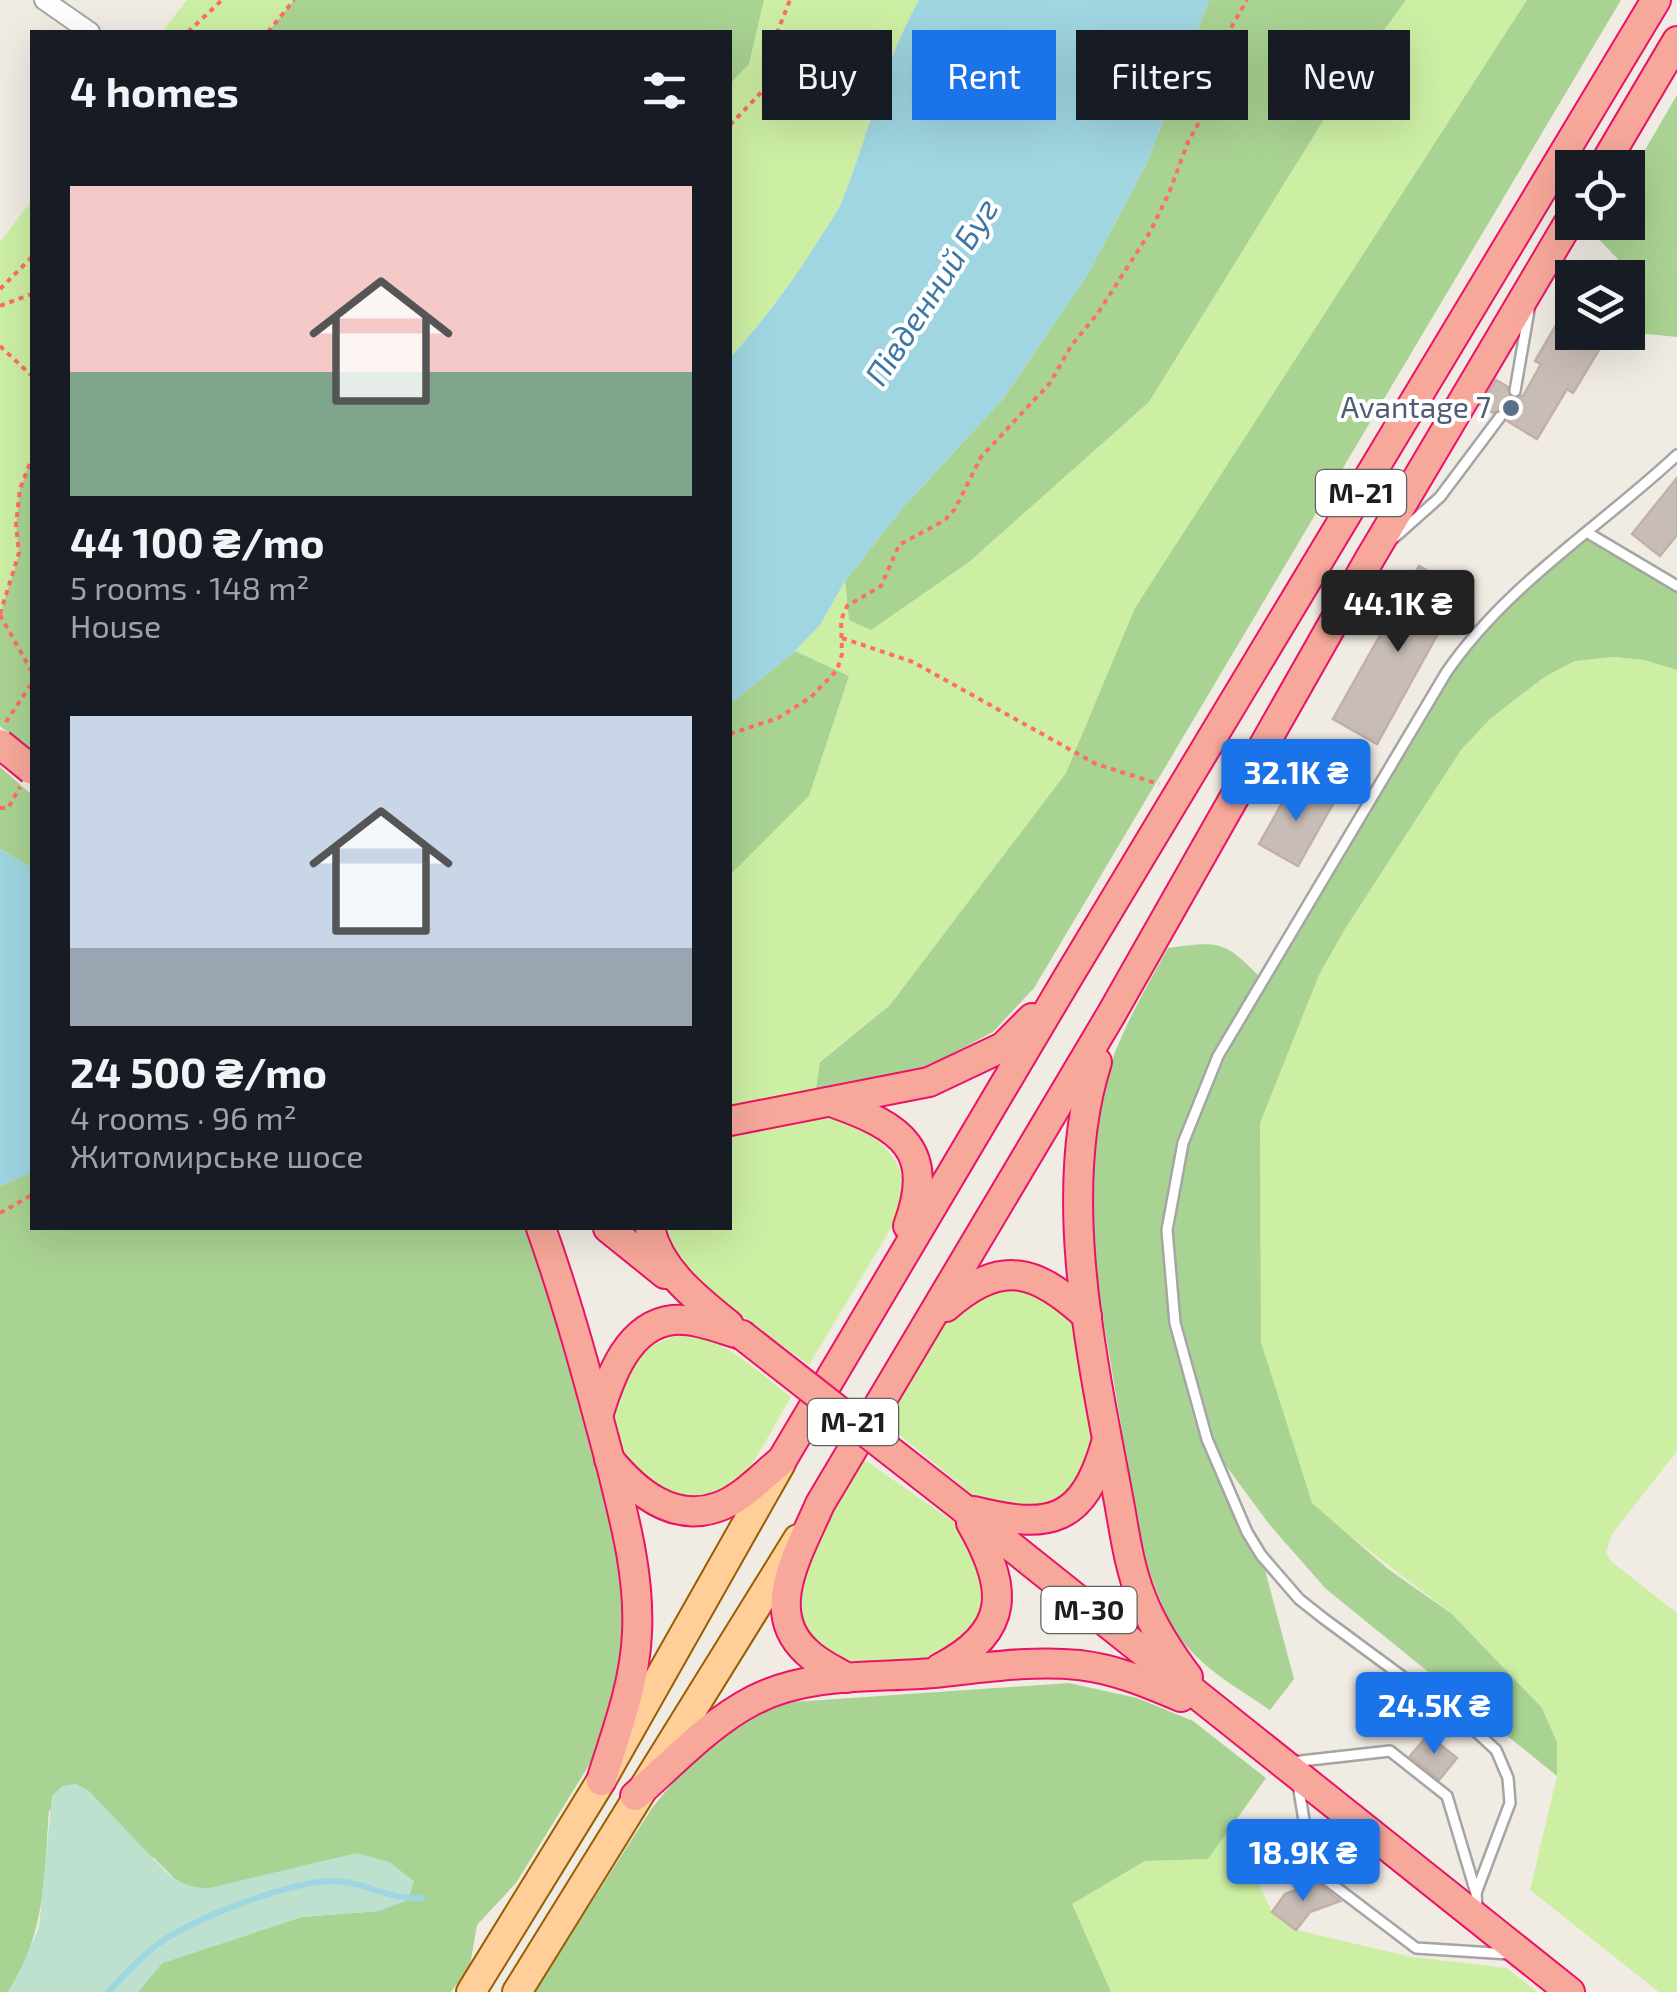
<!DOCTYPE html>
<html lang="en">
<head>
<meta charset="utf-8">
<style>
	body { margin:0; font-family:"Exo 2",sans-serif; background:#20242c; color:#f1f3f6; height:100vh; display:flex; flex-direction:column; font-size:38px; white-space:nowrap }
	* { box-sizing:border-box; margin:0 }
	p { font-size:32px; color:#9ea1a6 }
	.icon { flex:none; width:55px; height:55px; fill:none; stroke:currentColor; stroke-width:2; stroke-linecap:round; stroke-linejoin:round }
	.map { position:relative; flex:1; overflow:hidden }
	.details { position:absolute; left:30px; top:30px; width:702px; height:1200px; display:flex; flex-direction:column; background:#171b24; border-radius:0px; box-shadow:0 10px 40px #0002 }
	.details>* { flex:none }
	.hud { position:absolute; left:762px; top:30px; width:762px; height:90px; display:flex; gap:20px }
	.fabs { position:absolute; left:1555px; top:150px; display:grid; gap:20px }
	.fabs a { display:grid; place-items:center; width:90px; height:90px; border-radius:0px; background:#171b24; box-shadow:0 10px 40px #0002; font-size:50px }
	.price { position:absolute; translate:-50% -85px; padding:0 22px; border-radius:10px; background:#1a73e8; color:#fff; font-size:32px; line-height:65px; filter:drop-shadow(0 2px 5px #0008) }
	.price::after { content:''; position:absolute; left:50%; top:60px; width:30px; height:22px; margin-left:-15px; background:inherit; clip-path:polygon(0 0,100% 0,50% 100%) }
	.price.active { background:#222; color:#fff }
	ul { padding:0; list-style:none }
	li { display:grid; align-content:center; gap:20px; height:530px; padding:0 40px }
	li span { display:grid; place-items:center; height:310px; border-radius:0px; color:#555 }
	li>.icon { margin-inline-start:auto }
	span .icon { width:180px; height:180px; fill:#fffc; stroke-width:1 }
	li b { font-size:42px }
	h2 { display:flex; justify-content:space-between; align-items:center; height:120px; padding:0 40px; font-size:42px }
	.chip { padding:0 35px; border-radius:0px; background:#171b24; box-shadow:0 10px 40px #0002; font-size:35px; line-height:90px }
	.chip.active { background:#1a73e8; color:#fff }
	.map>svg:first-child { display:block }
	.grass { fill:#cdefa4 }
	.forest { fill:#a9d393 }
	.wetland { fill:#bee0ce }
	.water { fill:#9fd6e2 }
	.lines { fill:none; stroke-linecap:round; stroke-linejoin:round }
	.stream { stroke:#9fd6e2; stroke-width:6 }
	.building { fill:#c8bdb6; stroke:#c3b0a4; stroke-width:2.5 }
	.service-casing { stroke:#a5a5a5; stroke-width:14 }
	.minor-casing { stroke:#a5a5a5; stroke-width:22 }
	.primary-casing { stroke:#985e00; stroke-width:32 }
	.trunk-casing { stroke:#eb1368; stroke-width:32 }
	.path { stroke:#ff6d65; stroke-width:4; stroke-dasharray:5 5; stroke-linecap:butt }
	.service { stroke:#fff; stroke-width:9 }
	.minor { stroke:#fff; stroke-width:18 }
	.primary { stroke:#ffce99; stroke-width:28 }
	.trunk { stroke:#f7a89a; stroke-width:28 }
	.trunk-bridge-casing { stroke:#eb1368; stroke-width:32; stroke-linecap:butt }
	.trunk-bridge { stroke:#f7a89a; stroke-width:28 }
	.service-dot { fill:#5c6f8a; stroke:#fff; stroke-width:4 }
	.labels { text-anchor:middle; stroke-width:8; stroke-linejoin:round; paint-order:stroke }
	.shield { fill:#fff; stroke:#626262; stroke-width:2.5 }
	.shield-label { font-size:28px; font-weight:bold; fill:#1e1e1e }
	.service-label { font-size:30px; fill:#4e5e75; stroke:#fff; text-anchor:end }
	.water-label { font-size:32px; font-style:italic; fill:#3c77a6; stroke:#fff }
</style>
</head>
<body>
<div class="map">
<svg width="1677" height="1992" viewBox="0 0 1677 1992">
	<rect width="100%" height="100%" fill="#f0ebe3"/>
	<g class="grass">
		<polygon points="187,0 294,0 268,32 162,32"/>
		<path d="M764 0H919C883 63 869 135 842 201 836 215 826 228 818 241 792 283 763 321 730 358V84L749 64Z"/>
		<polygon points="1406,0 1527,0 1136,608 1066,773 890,1005 820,1061 816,1089 730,1106 730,875 809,796 849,676 795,651 820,625 845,581 849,620 871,629 969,562 1149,402 1352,74"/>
		<polygon points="32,200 32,458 20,489 16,525 19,553 0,614 0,242"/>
		<polygon points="1614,657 1644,660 1677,670 1677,1451 1612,1534 1606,1553 1612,1562 1677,1613 1677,1992 1659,1992 1530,1890 1557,1776 1557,1742 1542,1708 1452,1614 1310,1505 1261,1342 1260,1123 1319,975 1345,929 1461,750 1490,719 1546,676 1575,661"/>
		<path d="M820 1113C855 1119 905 1150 904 1191 904 1199 901 1208 899 1215L809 1365 694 1280 676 1261 663 1228H730V1135Z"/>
		<polygon points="1018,1279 1080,1321 1095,1453 1073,1494 1034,1515 980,1501 884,1422 940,1325 952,1312"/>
		<path d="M680 1335C725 1337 757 1371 791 1397 779 1416 753 1469 737 1482 720 1496 684 1503 663 1493 633 1479 605 1438 614 1404 615 1397 621 1389 624 1383 636 1356 651 1342 680 1335Z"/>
		<polygon points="863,1459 960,1526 985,1579 984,1608 973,1632 938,1656 915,1661 859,1664 841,1659 822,1649 808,1633 797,1610 808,1550"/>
		<polygon points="1231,1827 1272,1912 1296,1930 1412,1957 1507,1968 1537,1992 1110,1992 1072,1904 1145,1861 1208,1859"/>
	</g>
	<g class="forest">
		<polygon points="294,0 764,0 749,64 730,84 730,32 268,32"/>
		<polygon points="1209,0 1406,0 1352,74 1149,402 969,562 871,630 849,620 845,581 905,505 1002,400 1086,277 1147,163"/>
		<polygon points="1527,0 1621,0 1034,988 993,1032 929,1066 816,1089 820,1062 890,1005 1066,773 1135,608"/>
		<polygon points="1677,95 1677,337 1628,332 1627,269 1595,235 1602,223 1628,222 1628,179"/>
		<polygon points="32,458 32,751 0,726 0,614 19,554 16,525 20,489"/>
		<path d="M1588 533 1677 586V670L1644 660 1614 657 1575 661 1546 676 1517 698 1490 719 1461 750 1345 929 1319 975 1260 1123 1261 1342 1312 1503 1388 1569 1452 1614 1542 1708 1557 1742V1776L1326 1589 1269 1524 1210 1444 1261 1555 1294 1679 1270 1710C1236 1687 1194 1664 1173 1627 1137 1562 1130 1479 1118 1407 1103 1313 1079 1209 1097 1114 1108 1053 1138 1002 1168 948 1222 941 1223 940 1262 979L1446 673 1478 631Z"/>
		<polygon points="795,651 849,676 809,796 730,875 730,704"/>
		<polygon points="0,767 32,795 32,868 0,849"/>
		<path d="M32 1172V1228H530L607 1481 628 1599 622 1669 599 1749 516 1883 477 1925 470 1965 451 1992H138L162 1963 301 1917 379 1911 194 1888 178 1882 154 1858 49 1810C44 1877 46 1934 8 1992H0V1186Z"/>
		<polygon points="1069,1683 1137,1698 1193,1721 1266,1778 1208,1859 1145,1861 1072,1904 1111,1992 534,1992 652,1808 679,1775 721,1739 778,1703"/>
	</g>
	<g class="wetland">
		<polygon points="1197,34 1207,34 1223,47 1245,55 1245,80 1239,83 1230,74 1203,81 1183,71"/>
		<path d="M76 1784 89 1791 165 1871C179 1883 190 1888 209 1888L357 1853 389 1862 414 1881 408 1900 379 1911 301 1917 162 1963 138 1992H8L18 1976 39 1927 52 1796 62 1786Z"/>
	</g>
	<g class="water">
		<path d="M919 0H1209L1147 163 1086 277 1002 400 905 505 845 581 820 625 795 651 730 704V358C763 321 792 283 818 241 826 228 836 215 842 201 869 135 883 63 919 0Z"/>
		<polygon points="0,849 32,868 32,1172 0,1186"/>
	</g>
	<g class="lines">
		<path class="stream" d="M108 1992C124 1976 140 1957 158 1944 194 1918 288 1882 332 1881 364 1881 391 1901 422 1898"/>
	</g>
	<g class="building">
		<polygon points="1559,320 1572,328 1572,332 1580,332 1602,345 1573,393 1567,389 1537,439 1507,421 1504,410 1493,413 1481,405 1496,380 1508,387 1511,398 1523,396 1541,364 1535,361"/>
		<polygon points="1677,478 1677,535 1660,556 1632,534"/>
		<polygon points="1419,566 1462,590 1377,744 1333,719"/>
		<polygon points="1294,782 1333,804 1298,866 1259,844"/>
		<polygon points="1428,1735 1457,1758 1439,1780 1410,1756"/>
		<polygon points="1316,1882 1340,1901 1310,1912 1296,1930 1272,1912 1285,1894"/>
	</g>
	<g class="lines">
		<defs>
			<g id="service">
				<polyline points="1515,391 1529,310"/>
				<polyline points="1588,533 1677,586"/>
				<polyline points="1394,538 1440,497 1500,417"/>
				<polyline points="1292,1762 1390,1751 1447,1796 1476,1893"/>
				<polyline points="1298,1784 1312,1869 1416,1948 1509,1954"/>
				<path d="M1477 1907 1476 1893 1510 1803 1508 1778 1496 1750 1472 1728 1323 1618 1299 1599 1261 1555 1247 1532 1207 1439 1175 1323 1167 1230 1183 1143 1218 1056 1446 673C1506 585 1600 527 1677 455"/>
			</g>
			<polyline id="minor" points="44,0 90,32"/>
			<g id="primary">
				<polyline points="471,1992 601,1781 781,1463"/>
				<polyline points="517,1992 798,1539"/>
			</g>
			<g id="trunk">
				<polyline points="1602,168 1677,41"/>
				<path d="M1097 1062C1054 1196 1094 1367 1119 1502 1125 1535 1129 1567 1142 1599 1154 1629 1169 1652 1188 1677"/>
				<path d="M834 1103C902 1127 936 1150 908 1226"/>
				<polyline points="730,1121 929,1082 1003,1047 1032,1018"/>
				<path d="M541 1228C568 1304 589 1382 610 1461 624 1517 640 1575 637 1633 635 1684 616 1733 601 1781"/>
				<polyline points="608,1228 665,1274"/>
				<path d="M650 1228C659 1270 697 1299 729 1325"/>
				<path d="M946 1307C1001 1258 1036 1269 1087 1316"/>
				<path d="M599 1413C610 1377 628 1325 673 1320 695 1318 721 1329 742 1335"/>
				<path d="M609 1459C636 1492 673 1523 718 1507 742 1499 763 1475 782 1460L1064 984 1656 0"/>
				<polyline points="963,1508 1570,1992"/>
				<path d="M974 1511C1050 1530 1083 1523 1106 1443"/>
				<path d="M940 1668C1012 1631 1008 1587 971 1523"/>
				<path d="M847 1678C834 1670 818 1663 807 1652 761 1611 801 1549 820 1504L1112 1013 1369 560 1572 217"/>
				<path d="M635 1796C673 1763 709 1723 754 1700 808 1672 875 1678 934 1673 982 1668 1031 1660 1079 1665 1115 1669 1148 1683 1181 1697"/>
			</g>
		</defs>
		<use href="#service" class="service-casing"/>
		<use href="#minor" class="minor-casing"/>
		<use href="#primary" class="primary-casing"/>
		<use href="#trunk" class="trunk-casing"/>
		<g class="path">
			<polyline points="188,32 222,0"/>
			<polyline points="268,32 294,0"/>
			<polyline points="730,125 775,78 775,38 790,0"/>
			<polyline points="0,289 32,257"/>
			<polyline points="0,306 32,294"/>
			<polyline points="0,346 32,376"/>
			<polyline points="0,614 19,553 16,525 20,489 32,458"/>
			<polyline points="0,615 32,672"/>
			<polyline points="842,638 913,662 1096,764 1159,784"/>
			<polyline points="6,722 32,683"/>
			<polyline points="730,734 778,718 811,697 837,670 842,654 841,620 847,606 881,586 899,545 945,520 955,509 981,457 1050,383 1071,346 1098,313 1150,232 1169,193 1188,142 1228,71 1225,38 1247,0"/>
			<polyline points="0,808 8,808 20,787"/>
			<polyline points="0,1213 32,1195"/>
		</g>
		<use href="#service" class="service"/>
		<use href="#minor" class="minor"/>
		<use href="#primary" class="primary"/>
		<use href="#trunk" class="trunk"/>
		<defs>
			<g id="trunk-bridge">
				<polyline points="0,744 32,770"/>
				<polyline points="742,1335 963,1508"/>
			</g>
		</defs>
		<use href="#trunk-bridge" class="trunk-bridge-casing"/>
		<use href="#trunk-bridge" class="trunk-bridge"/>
	</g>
	<circle class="service-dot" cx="1511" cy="408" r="10"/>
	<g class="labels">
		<g class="shield">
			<rect x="1316" y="470" width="90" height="46" rx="8"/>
			<rect x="808" y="1399" width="90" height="46" rx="8"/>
			<rect x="1041.5" y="1587" width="95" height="46" rx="8"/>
		</g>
		<g class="shield-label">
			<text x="1361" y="503">М-21</text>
			<text x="853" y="1432">М-21</text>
			<text x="1089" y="1620">М-30</text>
		</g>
		<g class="service-label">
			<text x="1491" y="418">Avantage 7</text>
		</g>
		<g class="water-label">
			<text transform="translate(932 292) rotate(-57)" y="11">Південний Буг</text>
		</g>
	</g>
</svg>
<div class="fabs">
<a><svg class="icon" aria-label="locate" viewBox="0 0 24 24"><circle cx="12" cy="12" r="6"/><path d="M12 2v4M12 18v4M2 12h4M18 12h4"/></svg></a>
<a><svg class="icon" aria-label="layers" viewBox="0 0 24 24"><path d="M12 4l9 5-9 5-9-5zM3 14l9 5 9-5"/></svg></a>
</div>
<b class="price active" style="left:1398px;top:655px">44.1K ₴</b>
<b class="price" style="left:1296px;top:824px">32.1K ₴</b>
<b class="price" style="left:1434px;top:1757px">24.5K ₴</b>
<b class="price" style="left:1303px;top:1904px">18.9K ₴</b>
<div class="hud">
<a class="chip">Buy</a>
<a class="chip active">Rent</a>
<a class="chip">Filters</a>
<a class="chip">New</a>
</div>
<section class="details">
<h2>4 homes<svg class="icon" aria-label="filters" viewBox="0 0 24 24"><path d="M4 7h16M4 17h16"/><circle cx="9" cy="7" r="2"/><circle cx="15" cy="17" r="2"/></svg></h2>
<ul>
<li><span style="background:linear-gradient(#f6c9c9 60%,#7fa58c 0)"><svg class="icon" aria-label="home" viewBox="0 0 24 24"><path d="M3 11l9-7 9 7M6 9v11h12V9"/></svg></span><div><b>44 100 ₴/mo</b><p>5 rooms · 148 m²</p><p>House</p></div></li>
<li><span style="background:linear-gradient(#c9d6e8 75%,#9aa5b1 0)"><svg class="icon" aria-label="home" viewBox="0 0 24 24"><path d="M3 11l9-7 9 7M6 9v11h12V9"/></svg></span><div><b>24 500 ₴/mo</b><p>4 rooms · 96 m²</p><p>Житомирське шосе</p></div></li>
</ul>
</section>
</div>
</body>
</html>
